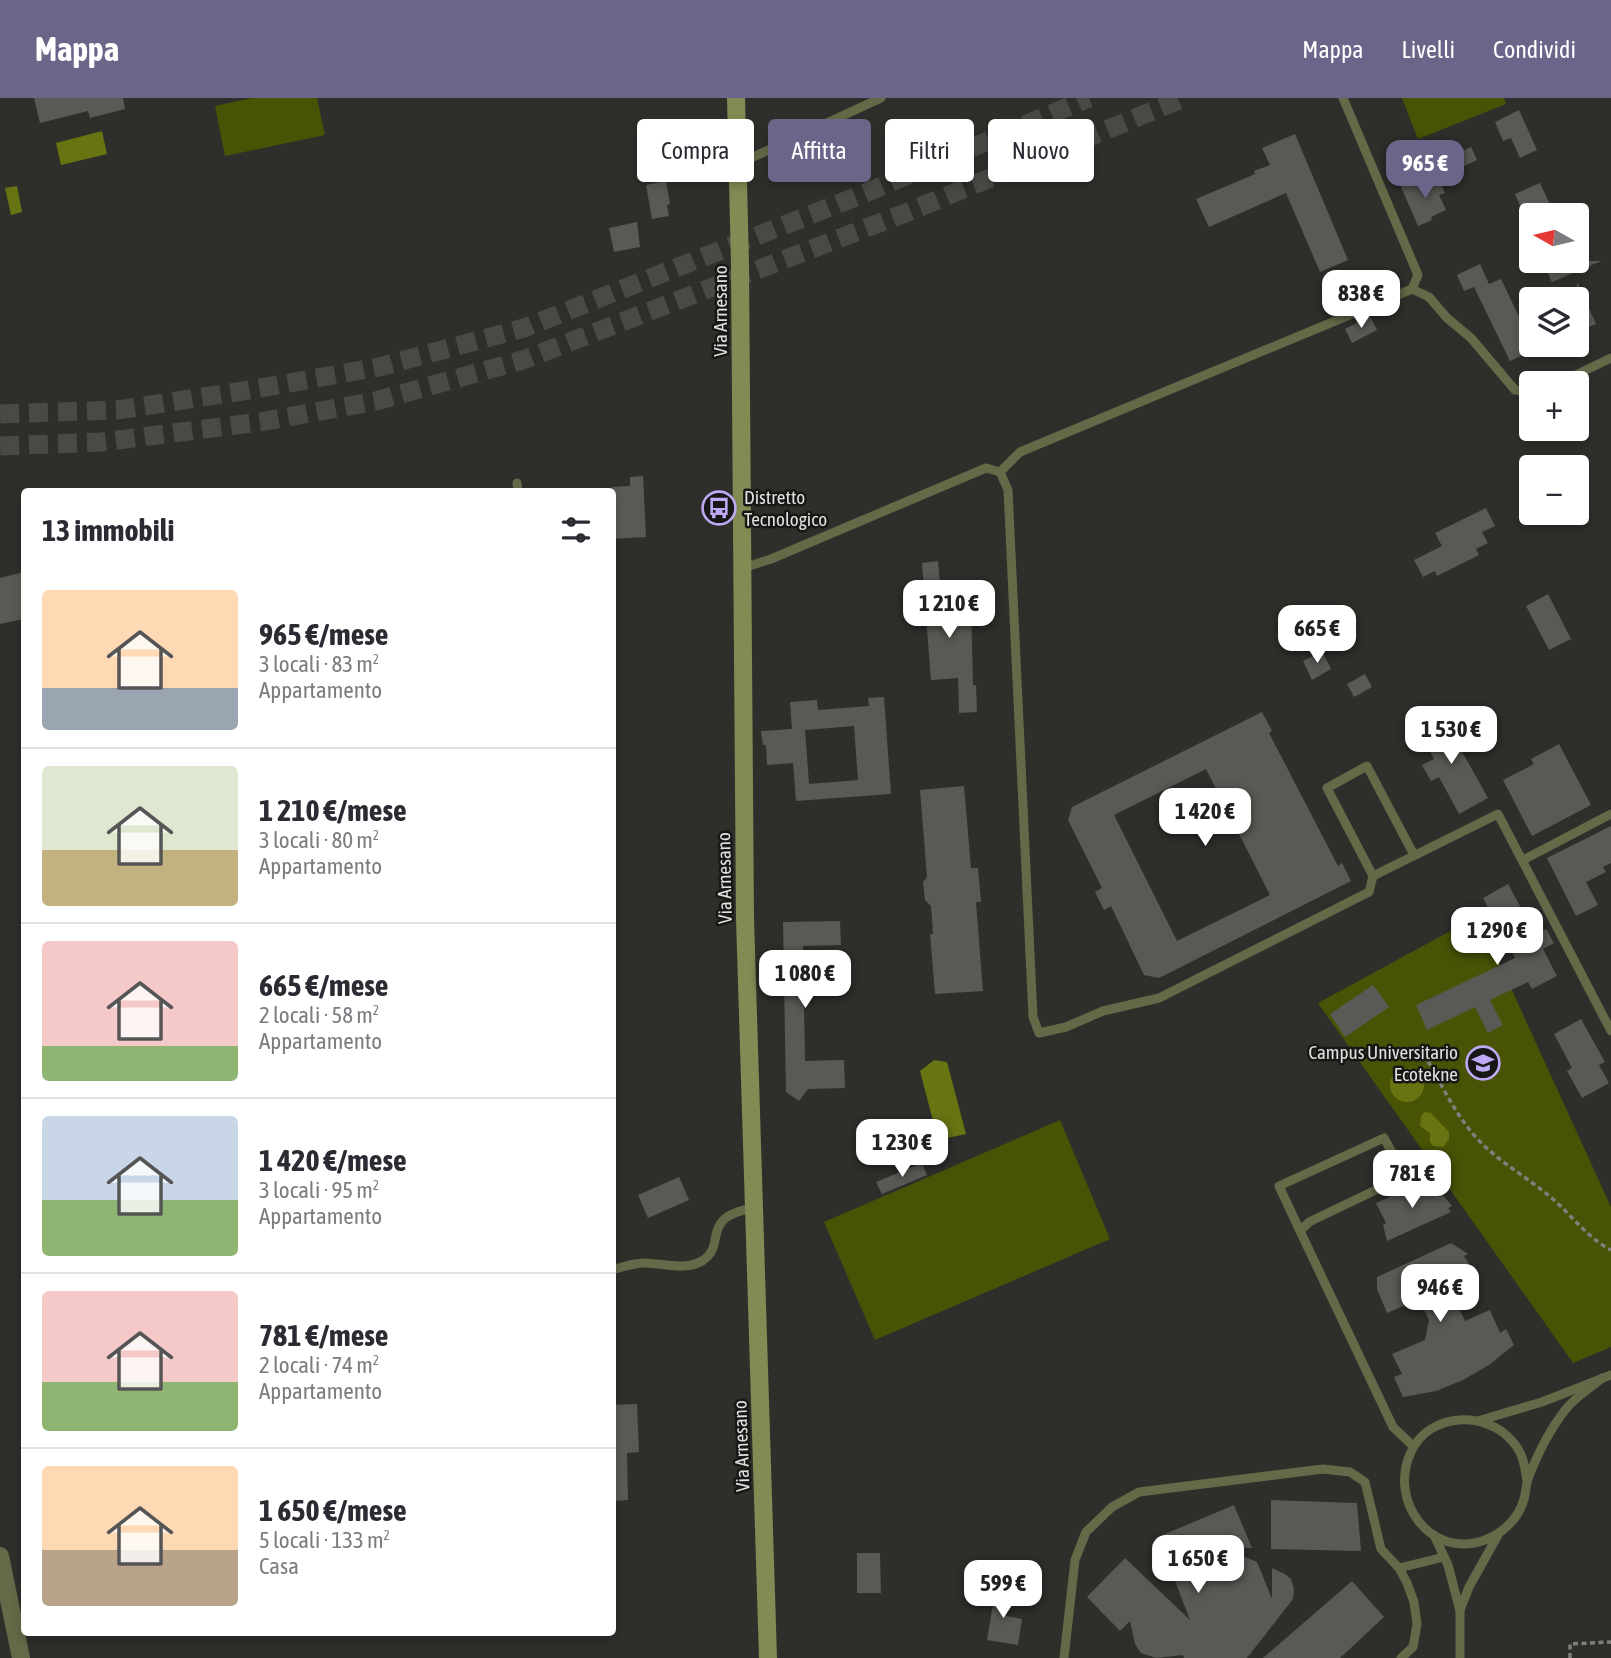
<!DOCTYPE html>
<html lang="it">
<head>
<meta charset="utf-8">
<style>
	body { margin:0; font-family:"Asap Condensed",sans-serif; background:#f2f2f3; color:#2b2b33; height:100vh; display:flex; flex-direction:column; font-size:26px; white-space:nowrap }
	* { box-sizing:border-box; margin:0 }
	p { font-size:23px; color:#7c7c81 }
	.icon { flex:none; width:38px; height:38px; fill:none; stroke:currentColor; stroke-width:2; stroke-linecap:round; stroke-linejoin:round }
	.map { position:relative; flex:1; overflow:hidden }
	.details { position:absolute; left:21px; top:390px; width:595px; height:1148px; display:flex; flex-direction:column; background:#fff; border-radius:7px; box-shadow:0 4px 10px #0003 }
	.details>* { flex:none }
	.top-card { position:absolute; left:637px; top:21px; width:665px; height:63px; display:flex; gap:14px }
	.needle { width:46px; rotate:278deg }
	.controls { position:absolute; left:1519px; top:105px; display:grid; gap:14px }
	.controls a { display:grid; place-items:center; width:70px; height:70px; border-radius:7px; background:#fff; box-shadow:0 4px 10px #0003; font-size:35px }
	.price { position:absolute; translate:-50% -60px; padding:0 16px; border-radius:14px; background:#fff; color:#222; font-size:23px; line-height:46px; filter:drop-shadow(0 2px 4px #0008) }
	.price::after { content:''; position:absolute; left:50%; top:42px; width:21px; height:16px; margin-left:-10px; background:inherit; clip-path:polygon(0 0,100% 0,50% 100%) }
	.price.selected { background:#6d648a; color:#fff }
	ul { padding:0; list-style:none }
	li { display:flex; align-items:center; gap:21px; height:175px; padding:0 21px }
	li+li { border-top:2px solid #e1e1e2 }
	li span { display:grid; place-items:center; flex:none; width:196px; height:140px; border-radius:7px; color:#555 }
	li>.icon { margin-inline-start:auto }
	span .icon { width:84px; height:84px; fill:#fffc; stroke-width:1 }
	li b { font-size:30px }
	h2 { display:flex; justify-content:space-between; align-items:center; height:84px; padding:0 21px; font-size:30px }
	.tag { padding:0 24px; border-radius:7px; background:#fff; box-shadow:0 4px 10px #0003; font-size:24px; line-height:63px }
	.tag.selected { background:#6d648a; color:#fff }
	header { display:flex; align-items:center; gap:42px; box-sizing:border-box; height:98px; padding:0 35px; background:#6d648a; color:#fff }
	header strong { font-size:33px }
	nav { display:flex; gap:38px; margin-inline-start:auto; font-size:24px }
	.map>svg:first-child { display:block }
	.green { fill:#495306 }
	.water { fill:#687412 }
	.building { fill:#595a55; fill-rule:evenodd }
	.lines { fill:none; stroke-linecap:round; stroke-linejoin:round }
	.trunk-tunnel { stroke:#494a46; stroke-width:19; stroke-dasharray:19 10; stroke-linecap:butt }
	.path { stroke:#7f807c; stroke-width:3.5; stroke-dasharray:5 3.5; stroke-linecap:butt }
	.service { stroke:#646a48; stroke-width:9 }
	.minor { stroke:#646a48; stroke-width:18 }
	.secondary { stroke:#818b53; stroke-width:18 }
	.labels { text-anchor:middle; stroke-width:5; stroke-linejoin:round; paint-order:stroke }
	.street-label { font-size:19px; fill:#e1e1df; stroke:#171715 }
	.poi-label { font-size:19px; fill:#e1e1df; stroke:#171715; text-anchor:start }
</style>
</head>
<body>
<header>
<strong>Mappa</strong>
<nav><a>Mappa</a><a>Livelli</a><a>Condividi</a></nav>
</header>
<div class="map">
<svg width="1611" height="1560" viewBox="0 0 1611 1560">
	<rect width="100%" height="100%" fill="#2e2f2b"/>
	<g class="green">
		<polygon points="252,0 317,0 325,37 225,58 215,8"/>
		<polygon points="1402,0 1504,0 1506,6 1418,41"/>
		<polygon points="1478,818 1611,1109 1611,1249 1573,1265 1318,905"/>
		<polygon points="1060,1022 1110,1141 875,1242 824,1124"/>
	</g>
	<g class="water">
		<polygon points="102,33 107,56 61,67 56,45"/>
		<polygon points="17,88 22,114 11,117 5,90"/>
		<polygon points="934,962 947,964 966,1036 938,1042 920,973"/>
		<circle cx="1407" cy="987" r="17"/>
		<polygon points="1425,1014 1431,1015 1449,1034 1449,1041 1443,1049 1433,1048 1430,1044 1430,1035 1420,1028 1421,1018"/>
	</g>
	<g class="building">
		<polygon points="34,0 123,0 125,11 90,20 88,13 40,25"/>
		<polygon points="1519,12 1537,52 1520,60 1511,40 1503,43 1495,24"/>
		<polygon points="1295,36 1348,162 1320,174 1286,95 1209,129 1196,101 1255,76 1254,73 1270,67 1262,50"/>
		<polygon points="1471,49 1477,62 1456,72 1450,59"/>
		<polygon points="1438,79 1445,95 1439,97 1446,112 1431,119 1432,122 1418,128 1401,89 1416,82 1418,87"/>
		<polygon points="666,83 670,106 667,107 669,118 652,121 646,87"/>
		<polygon points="1540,85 1555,117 1524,117 1515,96"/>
		<polygon points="637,124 640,149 614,154 609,130"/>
		<polygon points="1542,163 1601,163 1552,184"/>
		<polygon points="1480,166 1489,186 1501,181 1522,225 1531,221 1531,241 1520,246 1525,256 1510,263 1474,189 1464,193 1457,177"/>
		<polygon points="1577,184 1596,226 1581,232 1577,225"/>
		<polygon points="1370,218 1377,232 1352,245 1345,231"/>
		<polygon points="643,378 646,439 612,441 612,389 630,388 630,379"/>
		<polygon points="1486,410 1495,428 1482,434 1488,445 1476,451 1479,457 1437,478 1435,473 1423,479 1414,462 1442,448 1435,435"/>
		<polygon points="938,463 942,511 971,510 973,587 976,587 977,614 959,615 958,580 931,582 922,465"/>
		<polygon points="24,474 24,521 0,526 0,480"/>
		<polygon points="1548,496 1571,541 1549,552 1526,508"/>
		<polygon points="1303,510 1311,525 1292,534 1285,519"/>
		<polygon points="1322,553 1331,571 1312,582 1303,563"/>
		<polygon points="1365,576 1372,589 1354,599 1347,586"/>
		<path d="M884 599 891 696 796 703 793 665 767 667 766 647H763L761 633 792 631 790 604 817 602 818 612 869 608 868 600ZM854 628 858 682 809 686 805 632Z"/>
		<path d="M1262 614 1272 633 1269 635 1338 768 1342 765 1351 783 1159 880 1144 877 1111 808 1104 812 1095 794 1102 790 1068 722 1072 709ZM1206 671 1270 797 1177 843 1114 717Z"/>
		<polygon points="1442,618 1488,700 1459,716 1439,679 1431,683 1422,667 1434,661 1418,631"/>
		<polygon points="1559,646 1591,707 1532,738 1503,682 1534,666 1531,661"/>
		<polygon points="964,688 971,770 978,770 981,804 976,804 983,893 935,896 930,836 933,836 931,808 925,802 923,784 927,779 920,692"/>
		<polygon points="1611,728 1611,765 1603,769 1606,774 1586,784 1598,807 1576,818 1547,760"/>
		<polygon points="1508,786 1526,819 1533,816 1542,833 1546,831 1554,845 1543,851 1557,878 1532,891 1528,884 1490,902 1503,927 1488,935 1475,909 1427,932 1416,907 1515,860 1483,800"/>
		<polygon points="840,823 841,847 803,848 805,963 844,962 845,990 808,991 799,1003 786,994 783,824"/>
		<polygon points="1373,887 1389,909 1345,939 1330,916"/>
		<polygon points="1581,921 1605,964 1599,967 1609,985 1582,1000 1567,973 1572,970 1554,936"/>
		<polygon points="922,1065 927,1077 882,1096 876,1084"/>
		<polygon points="679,1079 689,1102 648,1120 638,1097"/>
		<polygon points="1424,1084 1438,1096 1441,1095 1452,1108 1448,1110 1451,1114 1387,1143 1383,1127 1386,1125 1376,1105"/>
		<polygon points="1451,1145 1468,1156 1464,1158 1475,1176 1436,1194 1460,1212 1465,1223 1490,1212 1500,1235 1506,1231 1514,1247 1489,1267 1463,1282 1436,1293 1403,1299 1394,1279 1402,1276 1392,1256 1425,1242 1429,1222 1419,1201 1387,1215 1377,1191 1377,1179"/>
		<polygon points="637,1306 639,1354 627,1355 628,1402 612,1403 612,1307"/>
		<polygon points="1271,1402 1357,1405 1361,1453 1271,1451"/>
		<polygon points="1234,1407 1252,1450 1222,1449 1257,1464 1272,1501 1272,1470 1285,1476 1291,1481 1294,1491 1293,1501 1247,1560 1184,1560 1183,1557 1156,1560 1141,1555 1135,1546 1130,1523 1120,1533 1087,1499 1125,1460 1190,1522 1158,1439"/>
		<polygon points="857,1455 880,1455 881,1495 857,1495"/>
		<polygon points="1352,1483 1384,1519 1340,1560 1263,1560"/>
		<polygon points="996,1488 1011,1491 1006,1518 1022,1521 1018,1547 987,1542"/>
	</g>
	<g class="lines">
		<g class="trunk-tunnel">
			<polyline points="0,316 117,312 243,293 379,269 524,230 863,96 1089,0"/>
			<polyline points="0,348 102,344 260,324 376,303 523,262 908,114 1184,0"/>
		</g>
		<g class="path">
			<path d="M1428 963C1442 988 1455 1015 1474 1037 1496 1063 1528 1079 1554 1102 1573 1119 1588 1140 1611 1152"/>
			<polyline points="1570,1560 1570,1546 1611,1544"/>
		</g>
		<g class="service">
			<polyline points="738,66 881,0"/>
			<polyline points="1412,191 1429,199 1447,220 1471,240 1515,292 1531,294"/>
			<polyline points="1559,285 1611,260"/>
			<polyline points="1000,374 1020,354 1412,191 1418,177 1343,0"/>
			<polyline points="517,385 518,394"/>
			<polyline points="743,470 771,461 986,370 1000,374 1008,392 1033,919 1039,935 1066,929 1103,913 1159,900 1369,794 1373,778 1327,690 1367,668 1414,757"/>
			<polyline points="1523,762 1611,716"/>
			<polyline points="1373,778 1498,716 1611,933"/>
			<polyline points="1300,1133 1279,1088 1384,1040 1405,1078 1309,1124 1300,1133 1393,1329 1413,1348"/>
			<path d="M612 1172C622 1169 634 1165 644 1165 664 1165 685 1173 702 1163 728 1147 698 1119 754 1110"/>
			<polyline points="1481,1322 1542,1304 1611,1277"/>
			<path d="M1527 1383C1525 1369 1523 1355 1513 1344 1487 1312 1429 1314 1411 1354 1388 1402 1430 1462 1485 1442 1503 1435 1519 1420 1524 1401 1526 1394 1526 1387 1528 1381 1537 1357 1550 1331 1566 1311 1575 1299 1591 1290 1602 1280"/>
			<polyline points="1434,1437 1448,1467 1460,1513 1460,1560"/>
			<polyline points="1399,1470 1444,1459"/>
			<polyline points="1460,1512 1469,1489 1498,1437"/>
			<polyline points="1064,1560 1075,1462 1086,1434 1112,1409 1139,1394 1323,1371 1350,1374 1365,1384 1381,1451 1399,1470 1407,1485 1414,1504 1417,1526 1413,1549 1401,1560"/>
		</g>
		<polyline class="minor" points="0,1458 21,1560"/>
		<polyline class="secondary" points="736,0 740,167 745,821 768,1560"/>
	</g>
	<defs>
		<symbol id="bus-ring" viewBox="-11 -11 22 22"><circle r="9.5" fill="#171715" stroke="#bea9f4" stroke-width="1.5"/><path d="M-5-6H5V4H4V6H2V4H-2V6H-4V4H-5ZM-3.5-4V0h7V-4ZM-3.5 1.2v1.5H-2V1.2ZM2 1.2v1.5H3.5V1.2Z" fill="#bea9f4"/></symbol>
		<symbol id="university-ring" viewBox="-11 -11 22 22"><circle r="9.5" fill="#171715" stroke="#bea9f4" stroke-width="1.5"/><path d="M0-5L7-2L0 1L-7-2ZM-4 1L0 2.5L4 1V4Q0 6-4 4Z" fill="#bea9f4"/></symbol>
	</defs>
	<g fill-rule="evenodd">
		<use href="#bus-ring" x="700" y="391" width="38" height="38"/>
		<use href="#university-ring" x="1464" y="946" width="38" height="38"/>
	</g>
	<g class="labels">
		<g class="street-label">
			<text transform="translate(720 213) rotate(-90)" y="7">Via Arnesano</text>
			<text transform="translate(724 780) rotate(-91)" y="7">Via Arnesano</text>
			<text transform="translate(741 1348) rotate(-92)" y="7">Via Arnesano</text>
		</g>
		<g class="poi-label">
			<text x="744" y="406">Distretto<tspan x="744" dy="22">Tecnologico</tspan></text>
			<text x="1458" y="961" text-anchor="end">Campus Universitario<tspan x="1458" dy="22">Ecotekne</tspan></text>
		</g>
	</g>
</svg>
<div class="controls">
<a><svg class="needle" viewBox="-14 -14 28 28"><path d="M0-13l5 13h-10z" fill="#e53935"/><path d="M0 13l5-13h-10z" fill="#7c7c81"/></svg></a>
<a><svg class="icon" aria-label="layers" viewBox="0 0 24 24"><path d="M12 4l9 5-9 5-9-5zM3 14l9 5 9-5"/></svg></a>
<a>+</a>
<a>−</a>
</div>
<b class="price selected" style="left:1425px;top:102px">965 €</b>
<b class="price" style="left:1361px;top:232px">838 €</b>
<b class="price" style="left:949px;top:542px">1 210 €</b>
<b class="price" style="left:1317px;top:567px">665 €</b>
<b class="price" style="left:1451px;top:668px">1 530 €</b>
<b class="price" style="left:1205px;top:750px">1 420 €</b>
<b class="price" style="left:1497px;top:869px">1 290 €</b>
<b class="price" style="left:805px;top:912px">1 080 €</b>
<b class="price" style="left:902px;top:1081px">1 230 €</b>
<b class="price" style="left:1412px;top:1112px">781 €</b>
<b class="price" style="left:1440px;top:1226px">946 €</b>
<b class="price" style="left:1198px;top:1497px">1 650 €</b>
<b class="price" style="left:1003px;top:1522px">599 €</b>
<div class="top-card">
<a class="tag">Compra</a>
<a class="tag selected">Affitta</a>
<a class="tag">Filtri</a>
<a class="tag">Nuovo</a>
</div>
<section class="details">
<h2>13 immobili<svg class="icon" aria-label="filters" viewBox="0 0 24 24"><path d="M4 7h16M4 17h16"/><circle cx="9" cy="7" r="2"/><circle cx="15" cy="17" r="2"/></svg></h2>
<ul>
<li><span style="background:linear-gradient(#ffd9b3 70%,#9aa5b1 0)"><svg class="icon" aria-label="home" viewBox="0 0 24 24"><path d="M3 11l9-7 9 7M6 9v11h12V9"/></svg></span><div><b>965 €/mese</b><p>3 locali · 83 m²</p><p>Appartamento</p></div></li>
<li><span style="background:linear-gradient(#dfe7d0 60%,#c2b280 0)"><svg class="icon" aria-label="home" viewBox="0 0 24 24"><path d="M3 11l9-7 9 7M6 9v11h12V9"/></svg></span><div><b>1 210 €/mese</b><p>3 locali · 80 m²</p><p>Appartamento</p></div></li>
<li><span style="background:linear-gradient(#f6c9c9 75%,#8fb573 0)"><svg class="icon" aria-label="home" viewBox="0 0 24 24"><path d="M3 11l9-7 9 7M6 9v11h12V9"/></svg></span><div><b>665 €/mese</b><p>2 locali · 58 m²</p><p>Appartamento</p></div></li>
<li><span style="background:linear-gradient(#c9d6e8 60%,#8fb573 0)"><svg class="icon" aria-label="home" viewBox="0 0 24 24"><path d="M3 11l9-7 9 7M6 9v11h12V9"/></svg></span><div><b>1 420 €/mese</b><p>3 locali · 95 m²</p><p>Appartamento</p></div></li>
<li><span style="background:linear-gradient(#f6c9c9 65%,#8fb573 0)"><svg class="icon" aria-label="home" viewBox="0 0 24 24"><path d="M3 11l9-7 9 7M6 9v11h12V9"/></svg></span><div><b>781 €/mese</b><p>2 locali · 74 m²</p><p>Appartamento</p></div></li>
<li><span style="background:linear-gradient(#ffd9b3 60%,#b9a48a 0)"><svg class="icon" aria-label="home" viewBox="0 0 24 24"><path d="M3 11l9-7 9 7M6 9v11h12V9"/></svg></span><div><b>1 650 €/mese</b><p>5 locali · 133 m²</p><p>Casa</p></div></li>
</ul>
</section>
</div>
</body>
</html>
